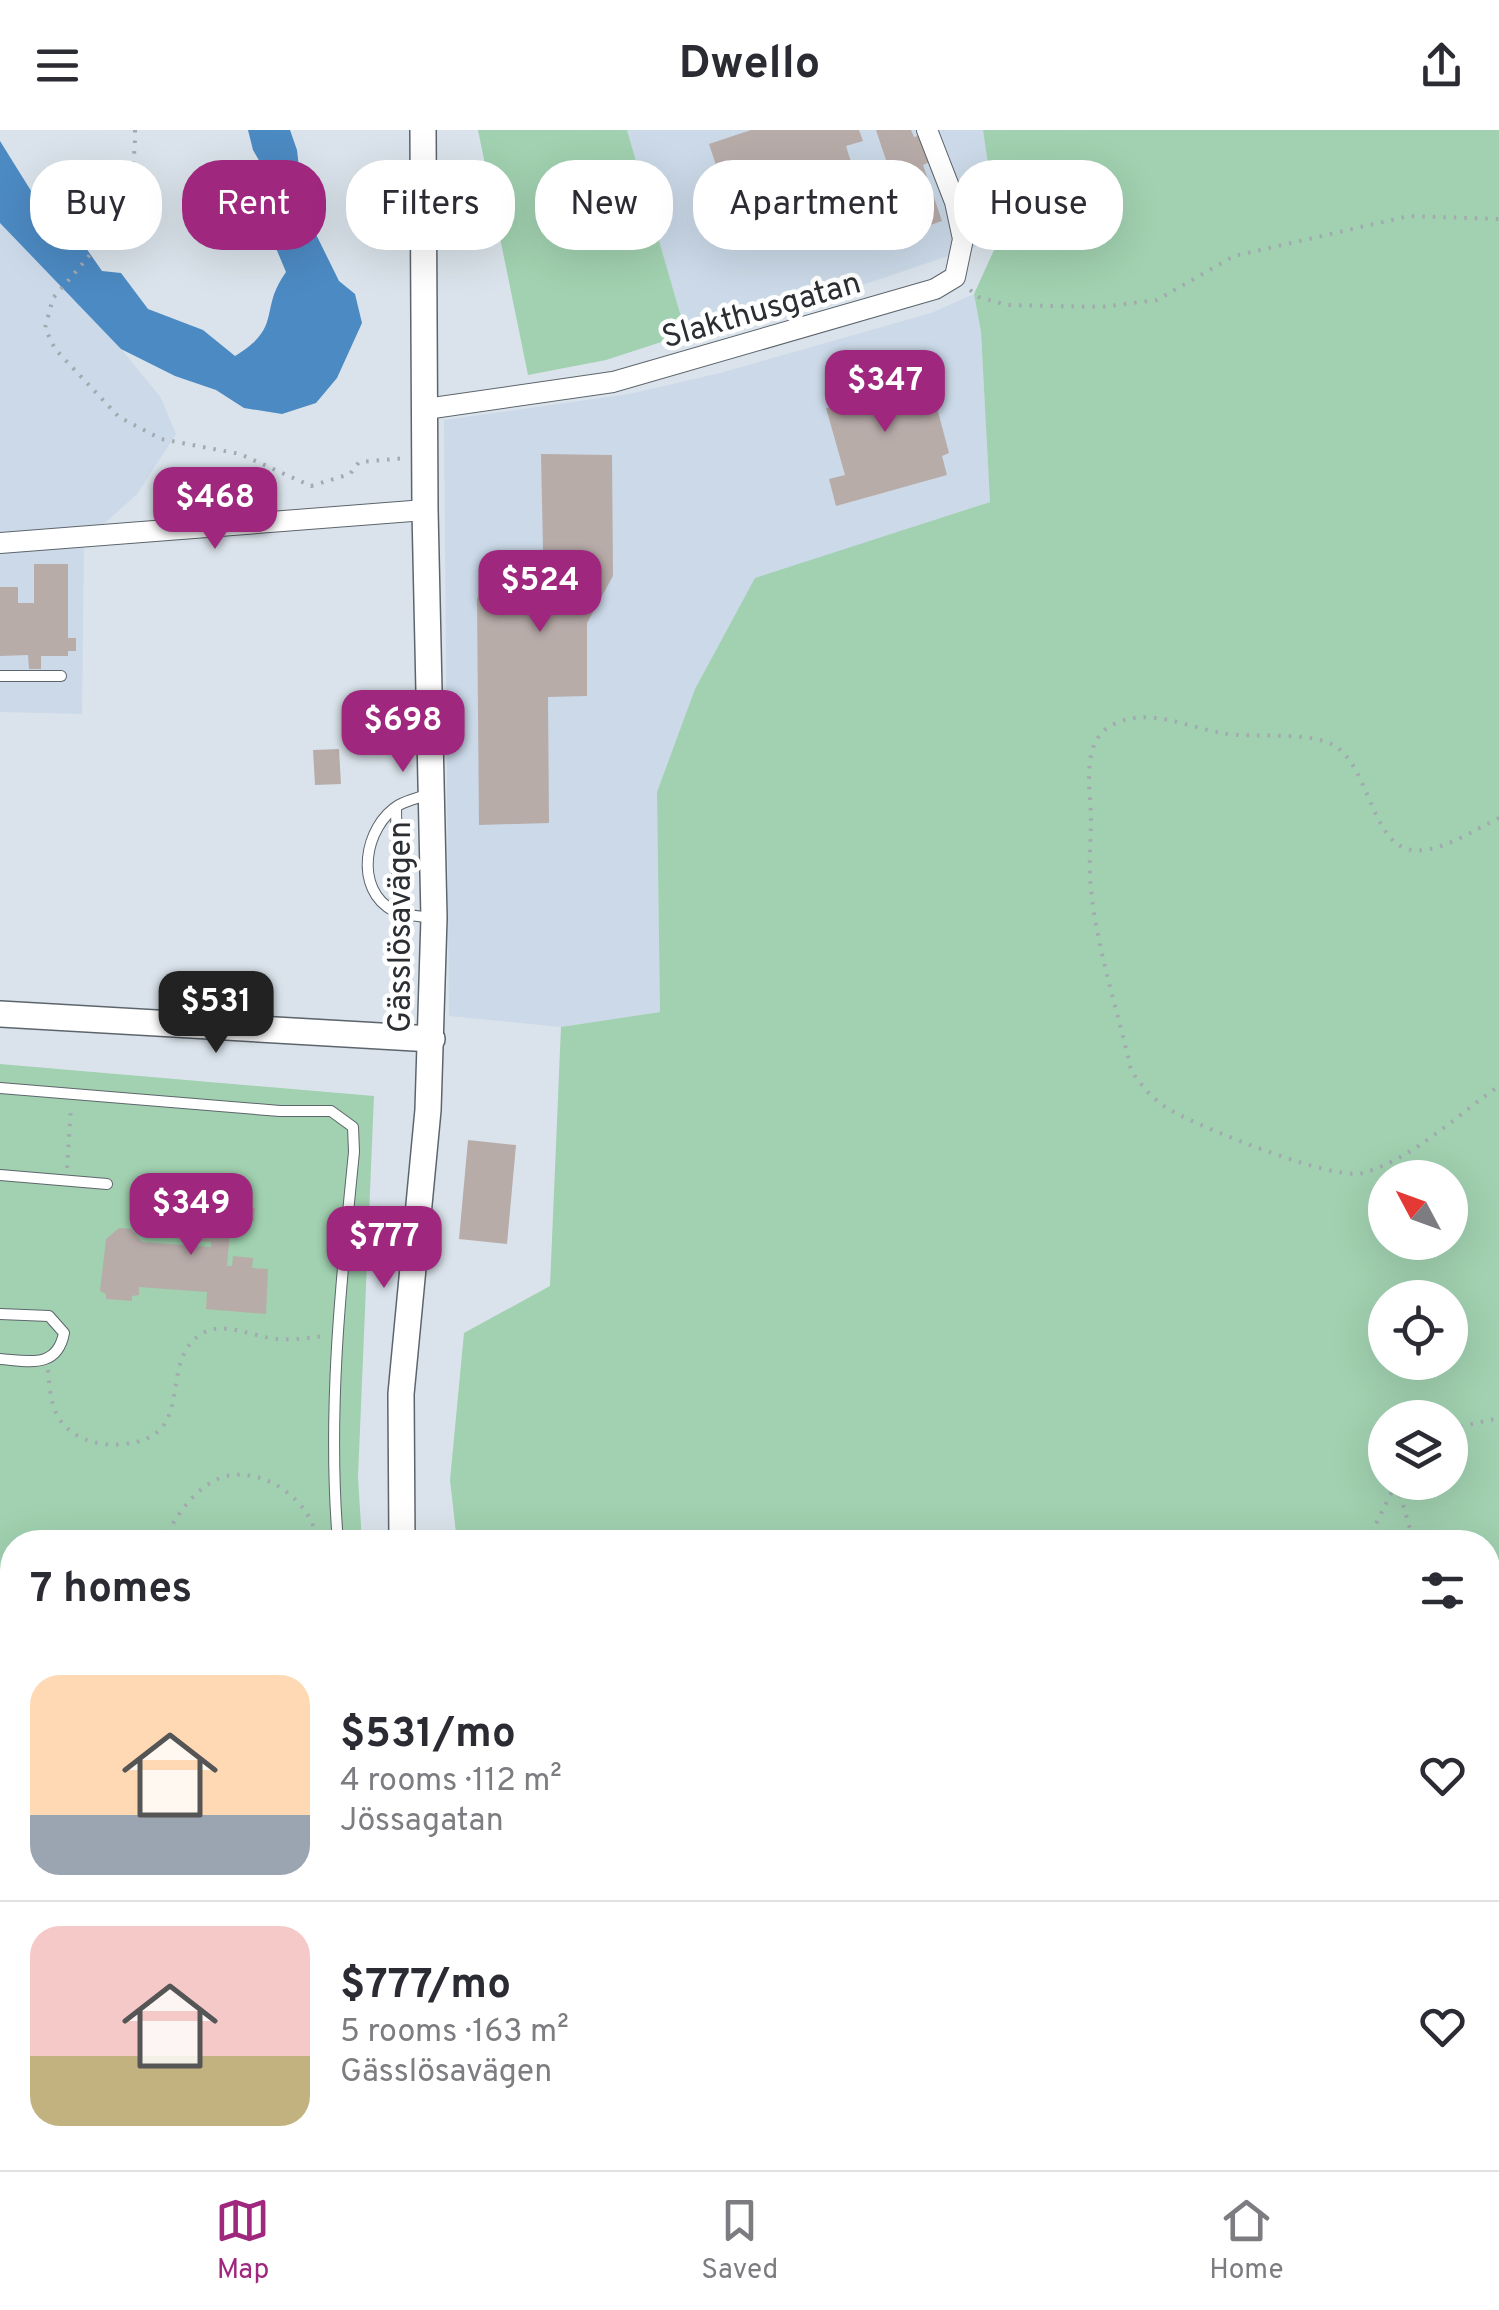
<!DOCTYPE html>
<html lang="en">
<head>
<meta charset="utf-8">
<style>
	body { margin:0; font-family:Overpass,sans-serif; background:#f2f2f3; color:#2b2b33; height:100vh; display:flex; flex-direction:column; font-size:38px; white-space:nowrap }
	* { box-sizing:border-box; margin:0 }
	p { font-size:32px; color:#7c7c81 }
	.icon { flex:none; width:55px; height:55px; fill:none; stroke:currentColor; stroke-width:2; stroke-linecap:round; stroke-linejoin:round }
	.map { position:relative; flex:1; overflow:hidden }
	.panel { position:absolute; left:0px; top:1400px; width:1500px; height:640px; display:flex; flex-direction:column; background:#fff; border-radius:40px 40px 0 0; box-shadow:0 10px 40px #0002 }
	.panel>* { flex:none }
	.guide { position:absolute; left:30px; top:30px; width:1440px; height:90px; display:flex; gap:20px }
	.needle { width:65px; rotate:311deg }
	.tools { position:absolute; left:1368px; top:1030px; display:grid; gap:20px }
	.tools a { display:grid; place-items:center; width:100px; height:100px; border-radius:50%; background:#fff; box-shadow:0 10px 40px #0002; font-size:50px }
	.price { position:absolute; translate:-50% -85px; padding:0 22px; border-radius:20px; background:#a0277e; color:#fff; font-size:32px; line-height:65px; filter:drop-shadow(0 2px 5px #0008) }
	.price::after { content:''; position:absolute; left:50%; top:60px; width:30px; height:22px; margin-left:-15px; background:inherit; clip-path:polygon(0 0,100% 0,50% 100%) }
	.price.current { background:#222; color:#fff }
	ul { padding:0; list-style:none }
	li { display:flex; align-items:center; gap:30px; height:250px; padding:0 30px }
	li+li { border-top:2px solid #e1e1e2 }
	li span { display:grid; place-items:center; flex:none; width:280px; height:200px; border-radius:30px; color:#555 }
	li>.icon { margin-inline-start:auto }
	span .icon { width:120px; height:120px; fill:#fffc; stroke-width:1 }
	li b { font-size:42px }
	h2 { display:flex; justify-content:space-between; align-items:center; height:120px; padding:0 30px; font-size:42px }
	.pill { padding:0 35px; border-radius:40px; background:#fff; box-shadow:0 10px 40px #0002; font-size:35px; line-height:90px }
	.pill.current { background:#a0277e; color:#fff }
	header { display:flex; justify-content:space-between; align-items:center; height:130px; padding:0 30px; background:#fff; font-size:45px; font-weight:700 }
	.tabs { display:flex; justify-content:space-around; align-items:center; height:140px; border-top:2px solid #e1e1e2; background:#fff; font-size:28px; color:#7c7c81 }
	.tabs a { display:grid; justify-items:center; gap:5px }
	.tabs .current { color:#a0277e }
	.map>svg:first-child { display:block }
	.built { fill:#cbd9e8 }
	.green { fill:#a1d1b0; fill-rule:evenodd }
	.water { fill:#4c8ac3 }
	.building { fill:#b8aca9 }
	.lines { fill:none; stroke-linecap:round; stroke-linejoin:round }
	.service-casing { stroke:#5d656c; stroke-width:12 }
	.minor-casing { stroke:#5d656c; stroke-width:22 }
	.tertiary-casing { stroke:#5d656c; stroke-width:28 }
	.path { stroke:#a2a9af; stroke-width:4; stroke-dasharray:2.5 8; stroke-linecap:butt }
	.service { stroke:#fff; stroke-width:10 }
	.minor { stroke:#fff; stroke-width:20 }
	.tertiary { stroke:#fff; stroke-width:25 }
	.labels { text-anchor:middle; stroke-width:9; stroke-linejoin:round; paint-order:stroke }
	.street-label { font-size:32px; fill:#2b2e32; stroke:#fff }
</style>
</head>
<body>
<header><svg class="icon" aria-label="menu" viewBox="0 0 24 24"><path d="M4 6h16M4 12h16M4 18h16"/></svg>Dwello<svg class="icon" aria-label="share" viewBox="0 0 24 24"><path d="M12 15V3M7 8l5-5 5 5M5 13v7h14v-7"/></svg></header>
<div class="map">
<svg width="1499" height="2040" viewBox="0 0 1499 2040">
	<rect width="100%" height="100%" fill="#dae3eb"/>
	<g class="built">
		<polygon points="627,0 983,0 999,109 723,202 686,204"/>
		<polygon points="0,93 121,219 161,268 176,304 137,364 84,412 82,584 0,582"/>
		<polygon points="974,164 981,202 990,372 755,449 695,559 657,662 660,882 561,897 449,886 444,290 629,264 720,243 931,183"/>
	</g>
	<g class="green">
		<polygon points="478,0 627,0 686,204 606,230 528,245"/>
		<path d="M983 0H1499V2040H790L800 2028H1488V1412H457L450 1350 464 1203 550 1156 561 897 660 882 657 662 695 559 755 448 990 372 981 202 974 164 999 109ZM1385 1048H1450V1112H1385ZM1385 1168H1450V1232H1385ZM1385 1288H1450V1352H1385Z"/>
		<polygon points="0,934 374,966 358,1347 362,1412 12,1412 12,2028 583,2028 591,2040 0,2040"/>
	</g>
	<path class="water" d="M248 0H290L297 20 304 80 339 151 355 164 362 193 337 248 316 273 282 284 244 278 216 260 175 246 121 219 0 93V11L33 64 68 92 102 141 121 143 148 179 203 200 235 226C284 196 258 181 286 142L265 92 268 46 253 20Z"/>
	<g class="building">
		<polygon points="751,0 859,0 863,11 846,16 852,35 781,60 789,83 757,94 748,71 730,77 709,14"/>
		<polygon points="876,0 911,0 914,7 921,5 930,32 923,35 942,91 910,102"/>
		<polygon points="916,233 924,261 932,259 949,323 942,326 947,345 836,376 829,349 845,345 826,278 831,277 826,261"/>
		<polygon points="541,324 612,325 613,446 587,493 587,566 548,567 549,693 479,695 477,469 504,420 543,420"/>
		<polygon points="34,434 68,434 68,508 76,508 76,521 68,521 68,526 41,526 41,539 29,539 28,525 0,526 0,457 18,457 18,473 34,473"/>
		<polygon points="339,619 341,654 315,655 313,620"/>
		<polygon points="468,1010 516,1015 507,1114 459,1109"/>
		<polygon points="197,1045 235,1049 237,1053 232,1076 255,1078 254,1091 231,1090 227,1136 232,1136 233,1126 253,1128 252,1138 268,1139 266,1184 206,1179 207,1162 139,1157 139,1165 132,1166 132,1171 106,1169 106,1164 100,1161 106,1109 119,1098 131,1099 142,1112 211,1117 211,1112 198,1111 201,1068 196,1067"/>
	</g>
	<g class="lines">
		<defs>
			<g id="service">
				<polyline points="0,546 61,546"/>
				<path d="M429 664C419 668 408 670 399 675 364 696 353 760 394 781 406 786 420 786 433 788"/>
				<polyline points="396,678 398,782"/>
				<path d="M0 958 280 981H331L353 997 354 1022C341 1152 327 1282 338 1412"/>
				<polyline points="0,1045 107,1054"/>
				<path d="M0 1184 49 1186 64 1203C57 1239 29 1231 0 1229"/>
				<polyline points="0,1570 12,1567"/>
				<polyline points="0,1831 12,1831"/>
				<polyline points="0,1950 12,1945"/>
				<polyline points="90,2028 91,2040"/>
				<polyline points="408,2028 429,2040"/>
				<polyline points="249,2040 253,2028"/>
			</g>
			<g id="minor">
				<polyline points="426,279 613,252 935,159 955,147 963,109 955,72 927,0"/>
				<polyline points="0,413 425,380"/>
			</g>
			<g id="tertiary">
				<polyline points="0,884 432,909"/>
				<polyline points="402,1412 401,1264 428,980 434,788 425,380 423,0"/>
				<polyline points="613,2028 620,2040"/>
			</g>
		</defs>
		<use href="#service" class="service-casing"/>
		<use href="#minor" class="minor-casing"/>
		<use href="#tertiary" class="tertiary-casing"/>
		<g class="path">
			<path d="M135 0C136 79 101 112 53 168L45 198 55 219 119 287 161 309 240 324 311 356 350 344 359 332 406 328"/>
			<polyline points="970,160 979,167 1007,175 1101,177 1157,170 1234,126 1409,86 1499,89"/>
			<path d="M1499 688C1475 699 1435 727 1407 719 1372 709 1368 637 1335 616 1309 600 1253 609 1222 603 1186 597 1148 576 1112 595 1081 611 1090 658 1091 686 1091 706 1089 727 1090 747 1094 811 1117 877 1131 940 1142 957 1155 972 1174 982 1205 999 1333 1051 1363 1043 1413 1029 1457 985 1499 956"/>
			<polyline points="67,1038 71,977"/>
			<path d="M48 1240C50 1264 51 1287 72 1302 87 1313 106 1316 124 1314 199 1307 156 1234 201 1204 223 1190 253 1207 277 1209 292 1210 308 1208 323 1206"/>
			<polyline points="1450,1299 1499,1288"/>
			<polyline points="1397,1355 1414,1412"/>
			<path d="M163 1412C175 1387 197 1353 227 1346 267 1337 314 1374 317 1412"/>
			<polyline points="1367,1412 1396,1353"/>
			<polyline points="1488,1545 1499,1558"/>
			<polyline points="0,1622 12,1623"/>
			<polyline points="0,1760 12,1761"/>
		</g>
		<use href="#service" class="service"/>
		<use href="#minor" class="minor"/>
		<use href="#tertiary" class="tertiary"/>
	</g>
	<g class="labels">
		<g class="street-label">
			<text transform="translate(761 179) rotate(-16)" y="11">Slakthusgatan</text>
			<text transform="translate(399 797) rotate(-90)" y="11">Gässlösavägen</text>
		</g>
	</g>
</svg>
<div class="tools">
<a><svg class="needle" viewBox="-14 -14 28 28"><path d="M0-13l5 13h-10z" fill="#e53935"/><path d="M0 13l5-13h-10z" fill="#7c7c81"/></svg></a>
<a><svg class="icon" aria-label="locate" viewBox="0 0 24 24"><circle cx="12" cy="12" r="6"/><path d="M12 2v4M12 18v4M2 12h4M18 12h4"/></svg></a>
<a><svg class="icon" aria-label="layers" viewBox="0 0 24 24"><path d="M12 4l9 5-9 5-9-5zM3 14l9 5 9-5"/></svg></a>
</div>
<b class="price" style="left:885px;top:305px">$347</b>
<b class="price" style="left:215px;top:422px">$468</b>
<b class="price" style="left:540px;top:505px">$524</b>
<b class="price" style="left:403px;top:645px">$698</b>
<b class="price current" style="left:216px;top:926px">$531</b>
<b class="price" style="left:191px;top:1128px">$349</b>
<b class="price" style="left:384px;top:1161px">$777</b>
<div class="guide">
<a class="pill">Buy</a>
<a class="pill current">Rent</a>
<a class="pill">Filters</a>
<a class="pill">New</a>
<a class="pill">Apartment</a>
<a class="pill">House</a>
</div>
<section class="panel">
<h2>7 homes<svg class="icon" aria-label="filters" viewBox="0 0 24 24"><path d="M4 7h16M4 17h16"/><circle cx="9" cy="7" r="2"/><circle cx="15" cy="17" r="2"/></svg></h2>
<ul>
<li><span style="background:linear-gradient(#ffd9b3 70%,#9aa5b1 0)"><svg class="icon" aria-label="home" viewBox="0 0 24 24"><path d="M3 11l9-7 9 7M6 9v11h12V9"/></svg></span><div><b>$531/mo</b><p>4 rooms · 112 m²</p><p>Jössagatan</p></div><svg class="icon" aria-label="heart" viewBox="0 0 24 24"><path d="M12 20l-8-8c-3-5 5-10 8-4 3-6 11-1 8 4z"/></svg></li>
<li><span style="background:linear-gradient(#f6c9c9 65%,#c2b280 0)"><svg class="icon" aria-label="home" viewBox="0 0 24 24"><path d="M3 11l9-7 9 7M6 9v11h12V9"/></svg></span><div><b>$777/mo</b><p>5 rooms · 163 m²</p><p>Gässlösavägen</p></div><svg class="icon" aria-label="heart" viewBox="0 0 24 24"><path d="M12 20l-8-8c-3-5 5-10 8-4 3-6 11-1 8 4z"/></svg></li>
</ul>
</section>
</div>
<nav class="tabs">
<a class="current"><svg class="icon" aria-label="map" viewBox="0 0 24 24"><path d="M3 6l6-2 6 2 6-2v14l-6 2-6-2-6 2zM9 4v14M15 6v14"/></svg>Map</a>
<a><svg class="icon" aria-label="saved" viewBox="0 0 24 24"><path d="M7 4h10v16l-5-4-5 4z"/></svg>Saved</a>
<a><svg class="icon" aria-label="home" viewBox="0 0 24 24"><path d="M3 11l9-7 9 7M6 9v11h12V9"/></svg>Home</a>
</nav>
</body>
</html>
